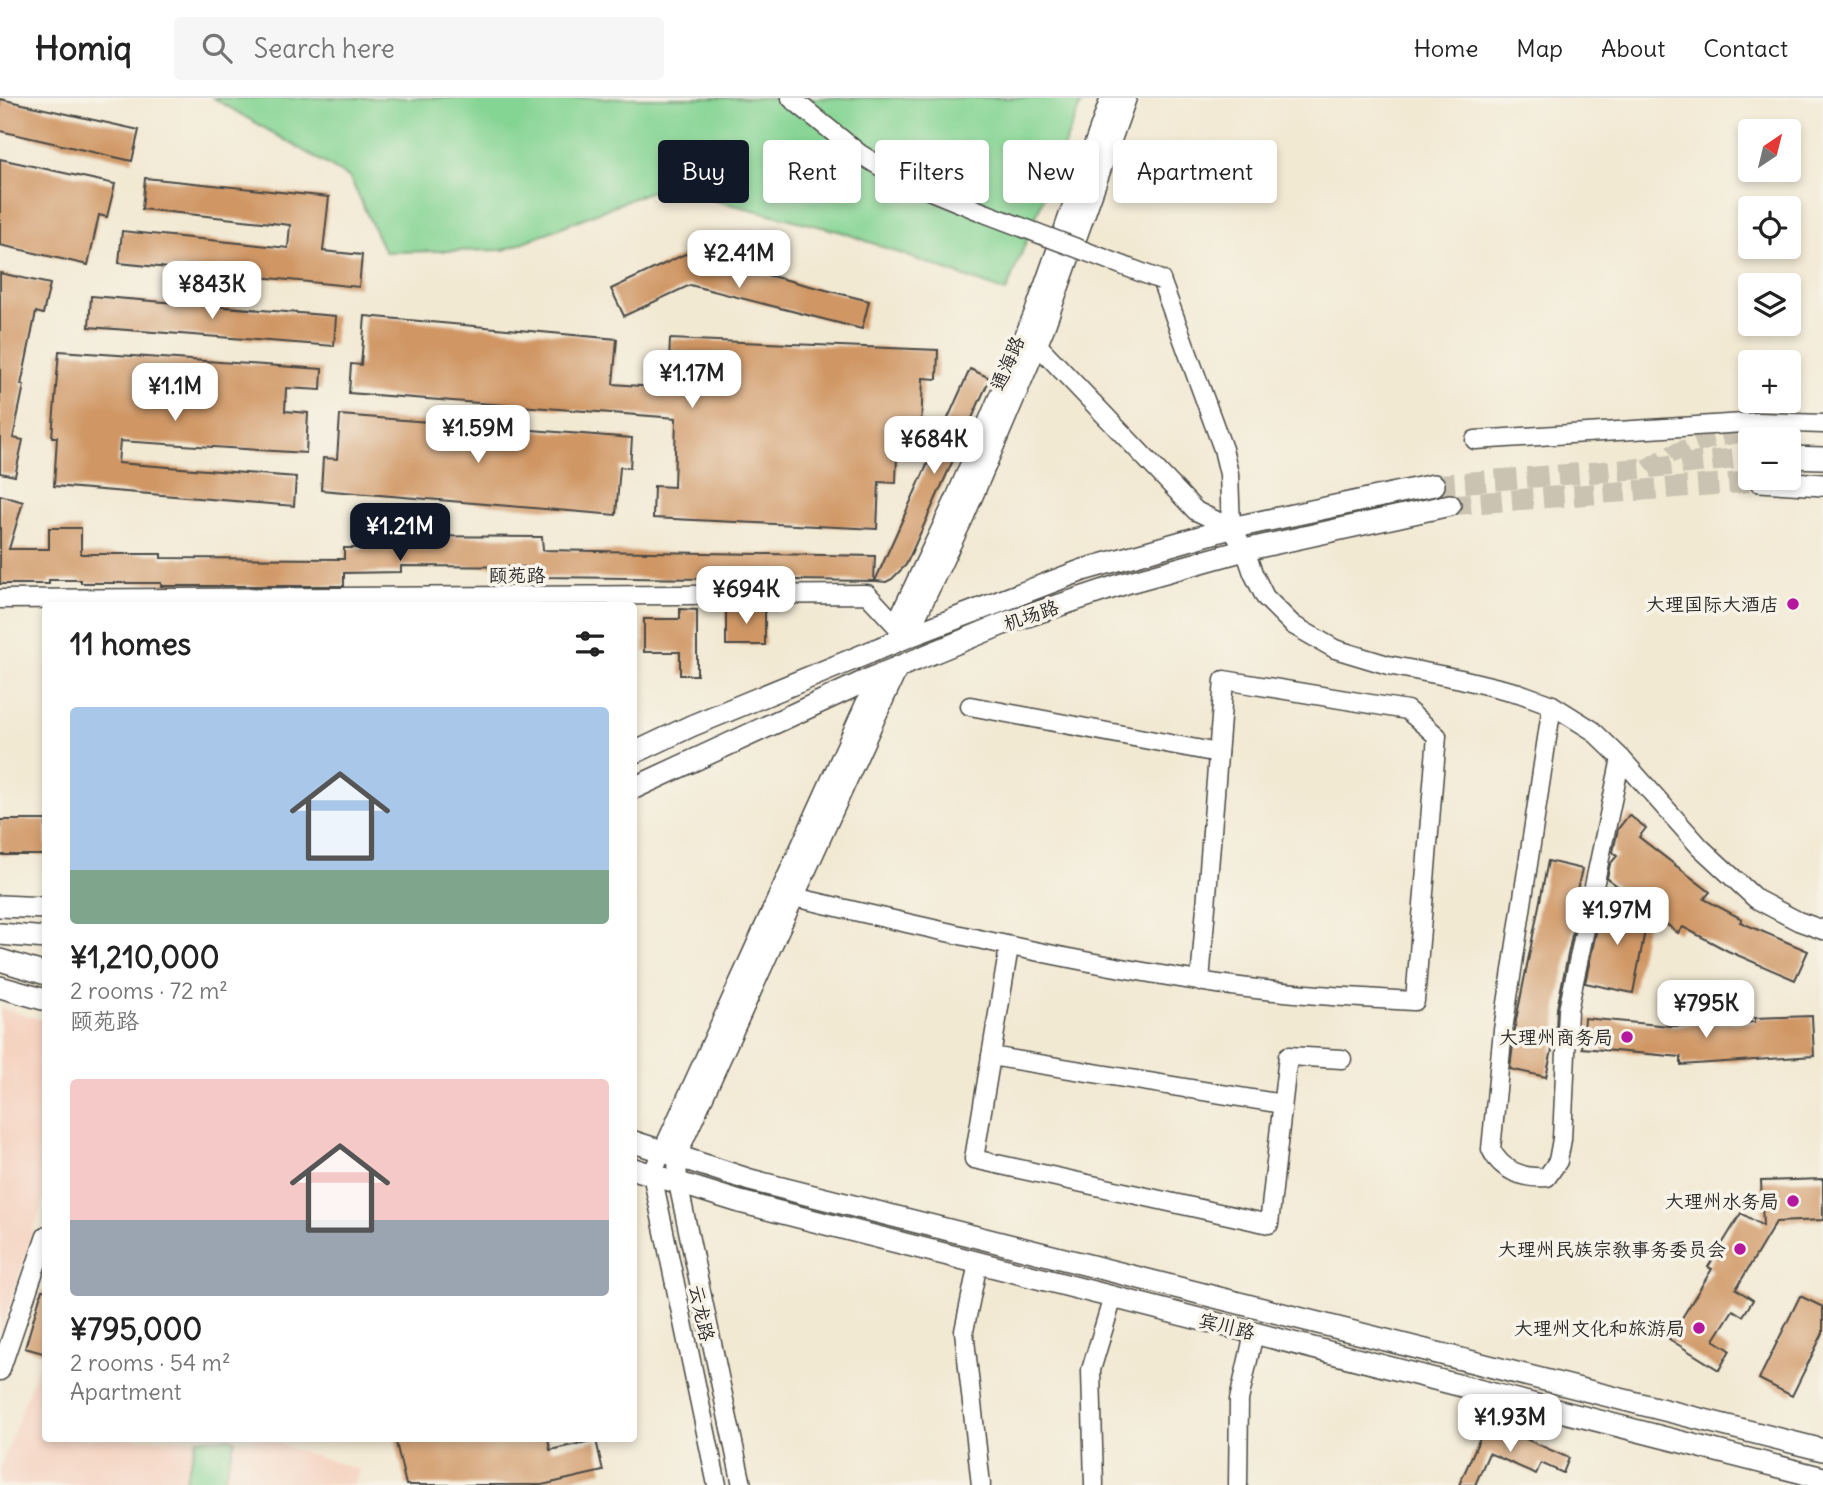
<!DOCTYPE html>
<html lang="en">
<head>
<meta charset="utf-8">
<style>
	body { margin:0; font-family:Delius,"LXGW WenKai TC",sans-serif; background:#f6f6f6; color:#222; height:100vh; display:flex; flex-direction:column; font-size:26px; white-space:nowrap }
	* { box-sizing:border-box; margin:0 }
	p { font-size:23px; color:#767676 }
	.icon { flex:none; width:38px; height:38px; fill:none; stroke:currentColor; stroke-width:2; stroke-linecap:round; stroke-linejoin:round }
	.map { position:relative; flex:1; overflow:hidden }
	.sheet { position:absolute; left:42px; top:504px; width:595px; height:840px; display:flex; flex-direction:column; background:#fff; border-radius:7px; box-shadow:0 4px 10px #0003 }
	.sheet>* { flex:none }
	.guide { position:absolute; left:658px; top:42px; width:665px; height:63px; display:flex; gap:14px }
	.needle { width:46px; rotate:35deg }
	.controls { position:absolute; left:1738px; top:21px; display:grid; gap:14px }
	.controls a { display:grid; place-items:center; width:63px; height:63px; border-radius:7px; background:#fff; box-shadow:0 4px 10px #0003; font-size:35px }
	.price { position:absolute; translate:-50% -60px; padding:0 16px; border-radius:14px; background:#fff; color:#222; font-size:23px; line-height:46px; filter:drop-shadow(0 2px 4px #0008) }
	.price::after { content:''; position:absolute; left:50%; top:42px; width:21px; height:16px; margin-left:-10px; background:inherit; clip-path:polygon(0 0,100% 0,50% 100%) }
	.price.current { background:#111827; color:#fff }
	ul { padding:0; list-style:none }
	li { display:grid; align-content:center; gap:14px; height:371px; padding:0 28px }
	li span { display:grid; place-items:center; height:217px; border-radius:7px; color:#555 }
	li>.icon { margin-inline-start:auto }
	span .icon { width:126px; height:126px; fill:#fffc; stroke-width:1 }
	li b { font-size:30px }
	h2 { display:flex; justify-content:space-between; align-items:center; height:84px; padding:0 28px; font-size:30px }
	.chip { padding:0 24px; border-radius:7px; background:#fff; box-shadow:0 4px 10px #0003; font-size:24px; line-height:63px }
	.chip.current { background:#111827; color:#fff }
	header { display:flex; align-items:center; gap:42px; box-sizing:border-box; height:98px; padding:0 35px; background:#fff; border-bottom:2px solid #e0e0e0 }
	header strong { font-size:33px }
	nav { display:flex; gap:38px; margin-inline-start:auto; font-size:24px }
	.search { width:490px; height:63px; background:#f6f6f6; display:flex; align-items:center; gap:18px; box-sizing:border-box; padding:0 24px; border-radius:7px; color:#767676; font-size:26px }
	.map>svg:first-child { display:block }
	.built { fill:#f5d3c1 }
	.green { fill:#84d493; stroke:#58805f; stroke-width:2 }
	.building { fill:#d09765 }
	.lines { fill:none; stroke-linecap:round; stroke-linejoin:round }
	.minor-tunnel { stroke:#cac3b1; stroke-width:18; stroke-dasharray:18 9; stroke-linecap:butt }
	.major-tunnel { stroke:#cac3b1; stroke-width:21; stroke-dasharray:21 10; stroke-linecap:butt }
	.minor-casing { stroke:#494844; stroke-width:21 }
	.major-casing { stroke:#494844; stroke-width:24 }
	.minor { stroke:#fff; stroke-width:18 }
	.major { stroke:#fff; stroke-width:21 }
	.minor-bridge-casing { stroke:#494844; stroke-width:21; stroke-linecap:butt }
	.minor-bridge { stroke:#fff; stroke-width:18 }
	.poi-dot { fill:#b5179e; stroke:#f7f3e8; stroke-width:2.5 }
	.labels { text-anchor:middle; stroke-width:7; stroke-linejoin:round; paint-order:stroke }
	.street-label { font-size:19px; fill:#2b2b2b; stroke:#f7f3e8 }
	.poi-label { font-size:19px; fill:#2b2b2b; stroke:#f7f3e8; text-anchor:end }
</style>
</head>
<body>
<header>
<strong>Homiq</strong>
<div class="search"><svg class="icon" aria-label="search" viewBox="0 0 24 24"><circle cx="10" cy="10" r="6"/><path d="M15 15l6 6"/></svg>Search here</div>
<nav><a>Home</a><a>Map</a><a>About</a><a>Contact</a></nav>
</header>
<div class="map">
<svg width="1823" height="1387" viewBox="0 0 1823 1387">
	<rect width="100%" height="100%" fill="#f7f3e8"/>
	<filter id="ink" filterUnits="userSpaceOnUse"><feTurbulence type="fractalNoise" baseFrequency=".0143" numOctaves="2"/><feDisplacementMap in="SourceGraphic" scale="14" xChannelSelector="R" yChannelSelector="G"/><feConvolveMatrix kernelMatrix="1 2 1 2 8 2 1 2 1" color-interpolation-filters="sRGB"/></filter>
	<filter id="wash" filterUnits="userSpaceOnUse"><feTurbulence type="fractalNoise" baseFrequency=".00686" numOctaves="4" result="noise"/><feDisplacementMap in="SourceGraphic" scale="28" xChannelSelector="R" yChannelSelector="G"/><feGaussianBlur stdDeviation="1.57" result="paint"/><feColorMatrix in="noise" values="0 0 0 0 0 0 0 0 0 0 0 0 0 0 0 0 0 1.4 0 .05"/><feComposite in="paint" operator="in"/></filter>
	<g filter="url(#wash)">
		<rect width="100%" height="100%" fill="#f2e9d3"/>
		<g class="built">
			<polygon points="0,910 46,923 45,1096 0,1238"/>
			<polygon points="38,1268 45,1270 46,1340 263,1341 359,1372 354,1387 0,1387 0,1371"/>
		</g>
		<g class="green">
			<polygon points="213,0 1083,0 1006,194 842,134 661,89 504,152 385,154 350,80"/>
			<polygon points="230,1340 235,1342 222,1387 184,1387 197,1341"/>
		</g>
		<g id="blocks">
			<g class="building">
				<polygon points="0,1 139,32 132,63 0,33"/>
				<polygon points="0,61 115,86 107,119 99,117 88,167 0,147"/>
				<polygon points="145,80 329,99 323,153 362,157 359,189 119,165 122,133 288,150 290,127 142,111"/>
				<polygon points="685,156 869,203 862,231 690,187 624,218 611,191"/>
				<polygon points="0,175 50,186 43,216 36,214 21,287 24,287 13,340 23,342 15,378 0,375"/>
				<polygon points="91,198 336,218 334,248 89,229"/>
				<polygon points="365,218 617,241 613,286 668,290 670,241 938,252 937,281 923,280 921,331 898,330 896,385 879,384 877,431 653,420 654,388 674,389 676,320 349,295 351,266 361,267"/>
				<polygon points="59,253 322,271 321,292 286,290 285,313 308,315 306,355 120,343 118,365 296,379 294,408 54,388 57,339 52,339"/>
				<polygon points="970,271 990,280 906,467 892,481 886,484 875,483"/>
				<polygon points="340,317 632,340 630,370 620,369 616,417 321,392 323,360 337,361"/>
				<polygon points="0,397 23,404 9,451 49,451 49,430 81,430 81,456 161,456 161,460 344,461 344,450 401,450 401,438 542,439 543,452 875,458 874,483 543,479 543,469 401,468 401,474 344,475 344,488 161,488 161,485 81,485 81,482 49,482 49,486 0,486"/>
				<rect x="726" y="508" width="39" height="39"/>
				<polygon points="680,511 697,512 697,577 680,577 680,554 644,554 644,521 680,521"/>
				<polygon points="1629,717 1646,730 1639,739 1710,794 1704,801 1742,821 1740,824 1808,853 1795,882 1728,853 1683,829 1678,835 1607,780 1610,766 1617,758 1613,754 1618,731"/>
				<rect x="0" y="722" width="46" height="35"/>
				<polygon points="1548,763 1582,771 1571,817 1578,808 1557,910 1556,934 1546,979 1510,971 1516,922"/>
				<polygon points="1603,802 1649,812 1633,895 1585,885"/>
				<polygon points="1812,918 1814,958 1681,967 1681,959 1582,950 1584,920 1670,928 1755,924 1755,920"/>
				<polygon points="1823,1081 1823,1122 1776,1124 1736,1191 1753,1202 1743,1218 1733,1212 1714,1242 1730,1252 1719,1272 1669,1241 1712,1171 1708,1169 1741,1115 1763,1128 1761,1083"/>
				<polygon points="42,1192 46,1192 46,1256 25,1250"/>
				<polygon points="1800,1198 1823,1209 1823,1235 1792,1298 1759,1281"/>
				<polygon points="1487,1324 1569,1360 1563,1375 1541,1365 1536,1376 1489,1355 1475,1387 1459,1387"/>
				<polygon points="395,1340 548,1340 550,1352 596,1342 603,1373 542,1387 406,1387"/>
			</g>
		</g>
	</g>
	<g filter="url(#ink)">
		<use href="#blocks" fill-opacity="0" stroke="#494844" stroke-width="2"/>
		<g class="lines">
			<path class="minor-tunnel" d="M1647 370C1688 343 1734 334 1783 331"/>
			<g class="major-tunnel">
				<polyline points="1434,387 1647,370 1750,359"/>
				<polyline points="1450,407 1760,383"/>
			</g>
			<defs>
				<g id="minor">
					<polyline points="791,0 860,56 899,80 987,116"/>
					<polyline points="1161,182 1223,351 1229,376 1231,430 1245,452 1253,475 1265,499 1293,527 1335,551 1388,567 1461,581 1519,595 1552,607 1592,632 1621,660 1700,749 1756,801 1798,823 1823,832"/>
					<polyline points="1032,241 1196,413 1231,430"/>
					<polyline points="1475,342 1759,324 1823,326"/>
					<polyline points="0,501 867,496 907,539 965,418 1045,230 1127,0"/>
					<polyline points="896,525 954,403 1035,212 1110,0"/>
					<path d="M1552 607 1503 932 1491 1051C1501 1073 1524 1081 1547 1079L1558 1063 1562 1041 1568 912 1621 660"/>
					<polyline points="970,608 1218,655"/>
					<path d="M794 799C929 830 1062 862 1199 883 1270 895 1343 899 1415 903L1437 638 1407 612 1224 582 1200 884"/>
					<polyline points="1009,849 974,1061 1269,1126 1288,958 1342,961"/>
					<polyline points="991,958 1282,1006"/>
					<polyline points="978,1165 964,1233 981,1387"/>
					<polyline points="0,1273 46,1138"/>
					<polyline points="717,1387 652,1076 878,577"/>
					<polyline points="742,1387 678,1085 677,1058 899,569"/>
					<polyline points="1094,1387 1091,1272 1113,1199"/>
					<polyline points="1238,1387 1239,1302 1254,1235"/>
				</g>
				<g id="major">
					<polyline points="1788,359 1823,360"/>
					<polyline points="1760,383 1823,387"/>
					<polyline points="634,655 691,628 907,539 1083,472 1231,430 1434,387"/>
					<polyline points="634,690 874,579 1003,526 1126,485 1245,452 1450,407"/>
					<polyline points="0,808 46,810"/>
					<polyline points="0,836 46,840"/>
					<polyline points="0,862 46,876"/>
					<polyline points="0,889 46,902"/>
					<polyline points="634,1044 750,1082 1823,1352"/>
					<polyline points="634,1071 740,1104 1823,1380"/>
				</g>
			</defs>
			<use href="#minor" class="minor-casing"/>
			<use href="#major" class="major-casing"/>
			<use href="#minor" class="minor"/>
			<use href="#major" class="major"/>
			<defs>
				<polyline id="minor-bridge" points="987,116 1161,182"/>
			</defs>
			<use href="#minor-bridge" class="minor-bridge-casing"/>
			<use href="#minor-bridge" class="minor-bridge"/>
		</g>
	</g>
	<g class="poi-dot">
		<circle cx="1793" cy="506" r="7"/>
		<circle cx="1627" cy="939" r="7"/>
		<circle cx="1793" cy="1103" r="7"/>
		<circle cx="1740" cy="1151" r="7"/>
		<circle cx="1699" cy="1230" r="7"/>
	</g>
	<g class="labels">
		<g class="street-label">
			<text transform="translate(1007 265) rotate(-67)" y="7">通海路</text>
			<text x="517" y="484">颐苑路</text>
			<text transform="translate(1031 517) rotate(-19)" y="7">机场路</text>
			<text transform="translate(702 1215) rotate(78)" y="7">云龙路</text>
			<text transform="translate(1227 1228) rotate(14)" y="7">宾川路</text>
		</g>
		<g class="poi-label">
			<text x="1779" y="513">大理国际大酒店</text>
			<text x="1613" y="946">大理州商务局</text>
			<text x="1779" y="1110">大理州水务局</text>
			<text x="1726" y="1158">大理州民族宗教事务委员会</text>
			<text x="1685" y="1237">大理州文化和旅游局</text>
		</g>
	</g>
</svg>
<div class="controls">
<a><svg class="needle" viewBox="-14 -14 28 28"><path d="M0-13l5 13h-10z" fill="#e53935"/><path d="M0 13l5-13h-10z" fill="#767676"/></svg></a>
<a><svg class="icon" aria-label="locate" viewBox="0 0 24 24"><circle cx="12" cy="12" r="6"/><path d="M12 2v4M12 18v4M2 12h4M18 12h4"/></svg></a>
<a><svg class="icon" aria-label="layers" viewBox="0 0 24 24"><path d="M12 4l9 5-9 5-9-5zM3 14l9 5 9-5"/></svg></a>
<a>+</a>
<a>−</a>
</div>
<b class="price" style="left:739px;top:192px">¥2.41M</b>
<b class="price" style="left:212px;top:223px">¥843K</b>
<b class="price" style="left:692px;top:312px">¥1.17M</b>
<b class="price" style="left:175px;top:325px">¥1.1M</b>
<b class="price" style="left:478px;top:367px">¥1.59M</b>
<b class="price" style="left:934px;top:378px">¥684K</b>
<b class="price current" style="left:400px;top:465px">¥1.21M</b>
<b class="price" style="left:746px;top:528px">¥694K</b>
<b class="price" style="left:1617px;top:849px">¥1.97M</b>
<b class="price" style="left:1706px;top:942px">¥795K</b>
<b class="price" style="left:1510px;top:1356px">¥1.93M</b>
<div class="guide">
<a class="chip current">Buy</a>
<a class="chip">Rent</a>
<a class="chip">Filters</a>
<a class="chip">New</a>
<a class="chip">Apartment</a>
</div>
<section class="sheet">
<h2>11 homes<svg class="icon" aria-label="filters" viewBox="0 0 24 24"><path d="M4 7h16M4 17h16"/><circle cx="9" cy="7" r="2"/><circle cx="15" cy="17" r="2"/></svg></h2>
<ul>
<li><span style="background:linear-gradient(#a9c7e8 75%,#7fa58c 0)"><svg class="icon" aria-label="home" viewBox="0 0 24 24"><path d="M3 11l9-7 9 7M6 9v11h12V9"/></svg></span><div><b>¥1,210,000</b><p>2 rooms · 72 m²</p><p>颐苑路</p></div></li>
<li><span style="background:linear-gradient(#f6c9c9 65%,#9aa5b1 0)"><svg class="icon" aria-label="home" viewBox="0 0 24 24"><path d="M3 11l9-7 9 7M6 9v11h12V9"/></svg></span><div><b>¥795,000</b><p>2 rooms · 54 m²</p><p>Apartment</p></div></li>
</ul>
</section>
</div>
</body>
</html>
